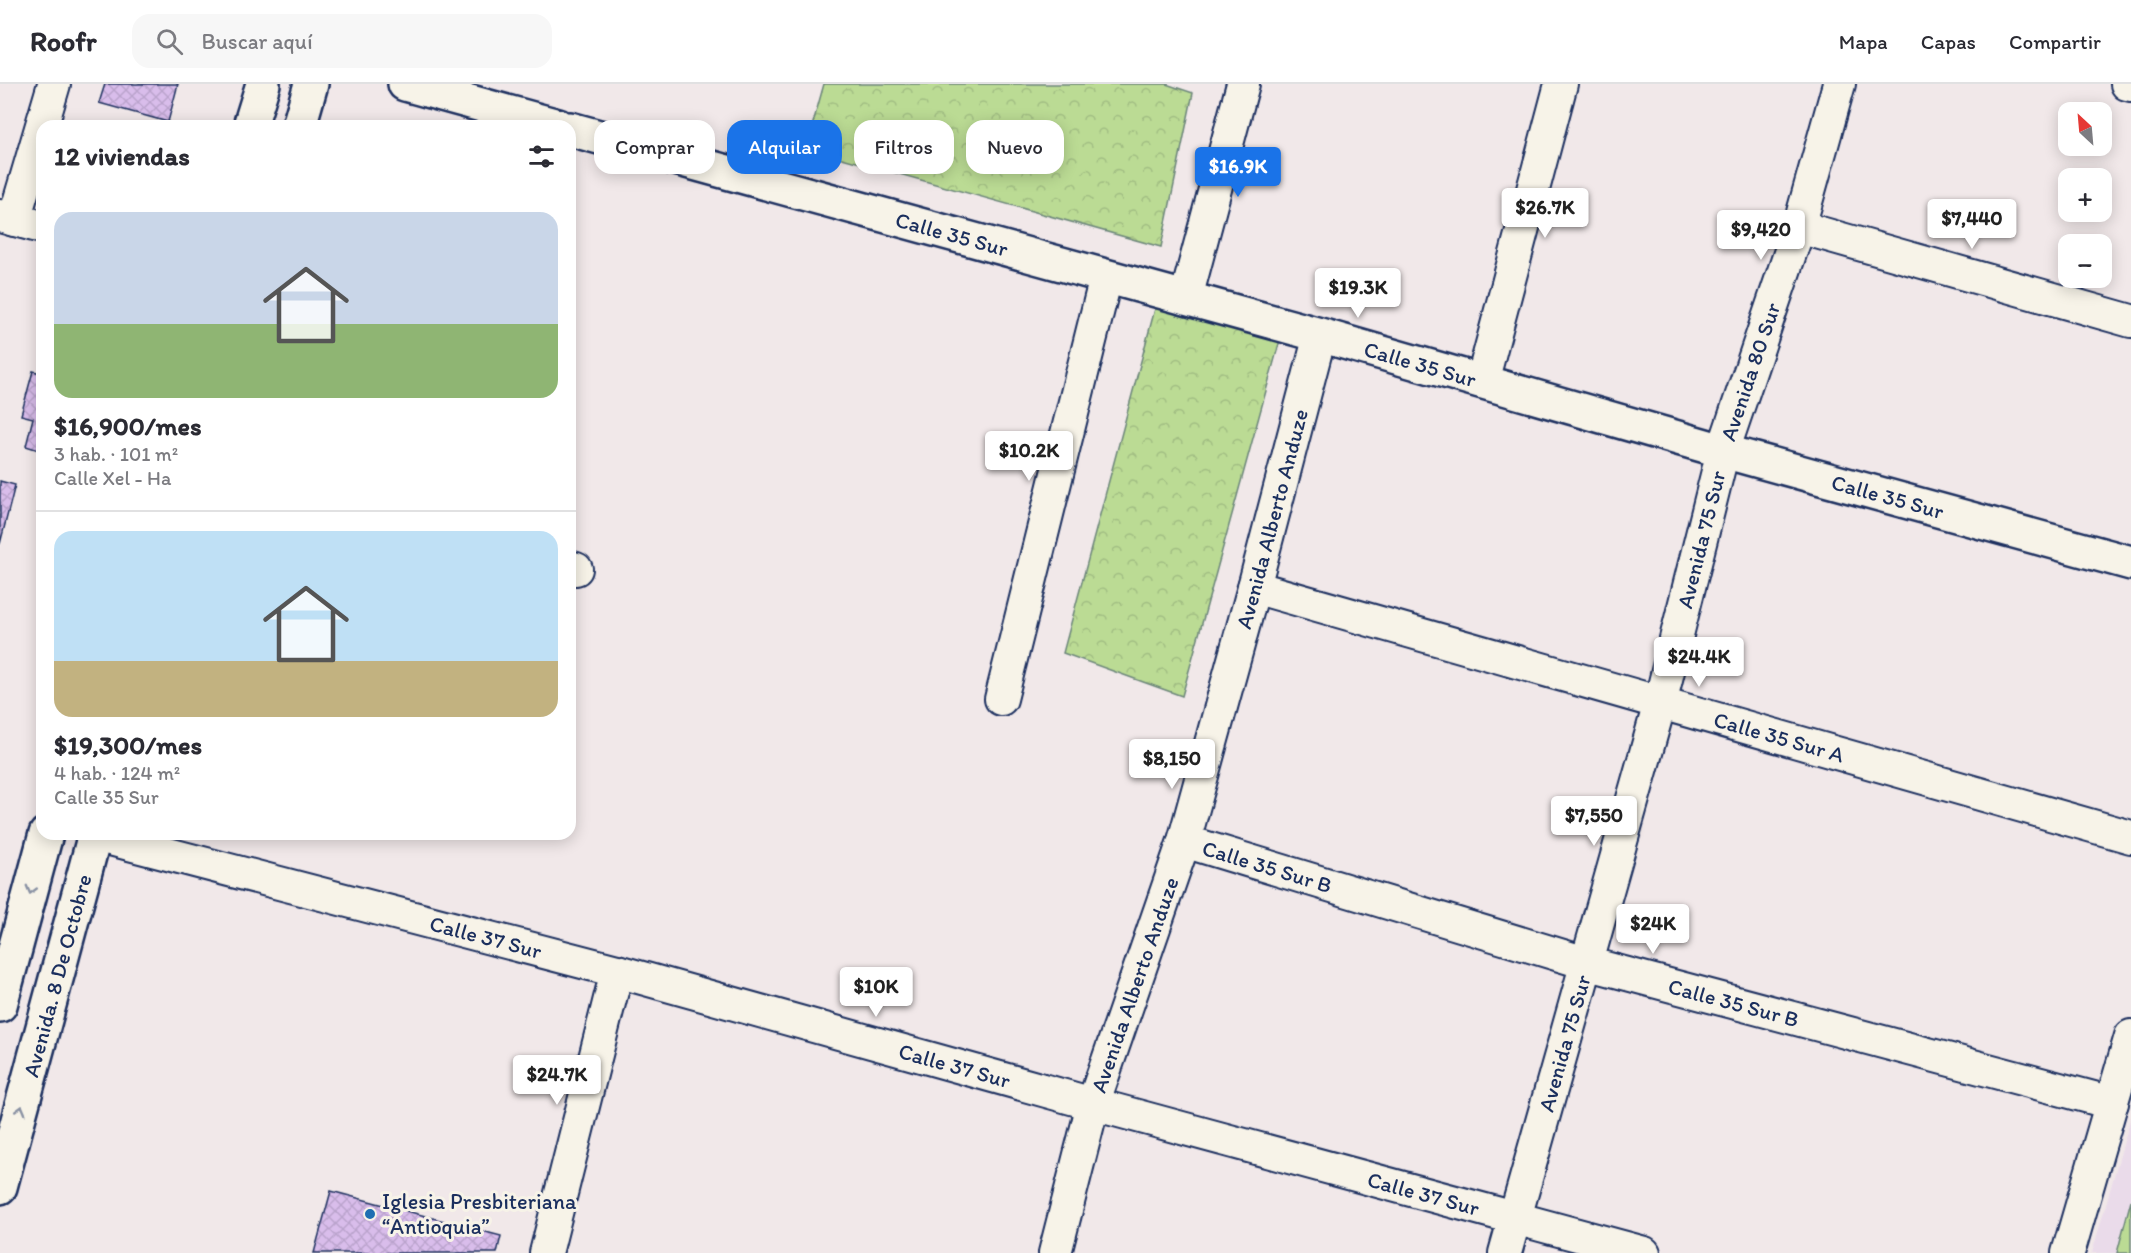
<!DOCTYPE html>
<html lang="es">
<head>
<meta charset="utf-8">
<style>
	body { margin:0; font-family:Itim,sans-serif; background:#f7f7f7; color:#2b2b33; height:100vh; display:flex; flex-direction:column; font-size:22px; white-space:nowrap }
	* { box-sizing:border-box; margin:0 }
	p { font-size:20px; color:#7c7c81 }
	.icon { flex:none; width:33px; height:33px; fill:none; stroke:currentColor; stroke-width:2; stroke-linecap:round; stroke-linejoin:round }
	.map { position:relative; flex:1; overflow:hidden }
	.details { position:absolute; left:36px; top:36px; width:540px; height:720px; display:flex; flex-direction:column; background:#fff; border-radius:18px; box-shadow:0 3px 15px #0003 }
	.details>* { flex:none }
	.hud { position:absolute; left:594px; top:36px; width:570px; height:54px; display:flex; gap:12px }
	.needle { width:39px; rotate:334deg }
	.buttons { position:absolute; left:2058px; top:18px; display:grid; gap:12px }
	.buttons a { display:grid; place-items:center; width:54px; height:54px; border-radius:12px; background:#fff; box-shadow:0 3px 15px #0003; font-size:30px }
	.price { position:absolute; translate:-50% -51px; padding:0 14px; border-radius:6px; background:#fff; color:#222; font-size:20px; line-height:39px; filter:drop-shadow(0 2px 3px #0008) }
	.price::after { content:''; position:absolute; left:50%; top:36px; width:18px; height:14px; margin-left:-9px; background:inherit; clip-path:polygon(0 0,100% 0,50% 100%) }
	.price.selected { background:#1a73e8; color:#fff }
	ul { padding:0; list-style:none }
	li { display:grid; align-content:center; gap:12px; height:318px; padding:0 18px }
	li+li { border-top:2px solid #e1e1e2 }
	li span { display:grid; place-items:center; height:186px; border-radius:18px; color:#555 }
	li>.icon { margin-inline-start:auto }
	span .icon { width:108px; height:108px; fill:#fffc; stroke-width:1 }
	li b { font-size:26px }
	h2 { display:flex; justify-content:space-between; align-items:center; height:72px; padding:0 18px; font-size:26px }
	.pill { padding:0 21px; border-radius:18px; background:#fff; box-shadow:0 3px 15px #0003; font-size:21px; line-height:54px }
	.pill.selected { background:#1a73e8; color:#fff }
	header { display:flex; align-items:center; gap:36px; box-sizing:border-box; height:84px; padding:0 30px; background:#fff; border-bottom:2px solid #e1e1e2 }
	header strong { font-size:28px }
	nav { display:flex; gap:33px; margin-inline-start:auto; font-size:21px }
	.search { width:420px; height:54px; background:#f7f7f7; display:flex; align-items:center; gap:15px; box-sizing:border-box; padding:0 21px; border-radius:18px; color:#7c7c81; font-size:22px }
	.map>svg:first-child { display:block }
	.built { fill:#eadbea }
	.forest { fill:url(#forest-crowns); stroke:#6b8579; stroke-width:1.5 }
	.pitch { fill:#bbdb94; stroke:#6b8579; stroke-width:1.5 }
	.building { fill:url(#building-cross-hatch); stroke:#1b2f5e; stroke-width:1.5 }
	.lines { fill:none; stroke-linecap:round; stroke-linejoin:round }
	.minor-casing { stroke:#1b2f5e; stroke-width:36 }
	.major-casing { stroke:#1b2f5e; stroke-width:38 }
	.minor { stroke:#f7f3e8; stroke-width:32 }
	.major { stroke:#f7f3e8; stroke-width:33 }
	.oneway { stroke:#8991a3 }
	.poi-dot { fill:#1f6fb2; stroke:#f7f3e8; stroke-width:2 }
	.labels { text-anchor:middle; stroke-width:6; stroke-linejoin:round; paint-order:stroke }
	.street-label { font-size:22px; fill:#1b2f5e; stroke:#f7f3e8 }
	.poi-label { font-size:22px; fill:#1b2f5e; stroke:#f7f3e8; text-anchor:start }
</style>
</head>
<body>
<header>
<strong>Roofr</strong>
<div class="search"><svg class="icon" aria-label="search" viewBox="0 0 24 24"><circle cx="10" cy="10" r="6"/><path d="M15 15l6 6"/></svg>Buscar aquí</div>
<nav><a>Mapa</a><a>Capas</a><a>Compartir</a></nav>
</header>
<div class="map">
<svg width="2131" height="1169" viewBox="0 0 2131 1169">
	<defs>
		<pattern id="forest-crowns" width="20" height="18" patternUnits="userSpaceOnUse" patternTransform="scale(1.5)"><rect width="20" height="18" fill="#bbdb94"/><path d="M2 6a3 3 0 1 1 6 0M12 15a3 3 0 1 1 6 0" fill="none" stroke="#a0bc82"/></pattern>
		<pattern id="building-cross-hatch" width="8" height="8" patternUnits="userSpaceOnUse" patternTransform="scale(1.5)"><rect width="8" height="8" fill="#d9bdeb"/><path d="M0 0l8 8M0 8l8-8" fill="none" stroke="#baa3cc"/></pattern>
	</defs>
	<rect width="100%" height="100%" fill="#f1e8e9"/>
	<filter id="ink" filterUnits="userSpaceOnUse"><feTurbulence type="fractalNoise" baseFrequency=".0167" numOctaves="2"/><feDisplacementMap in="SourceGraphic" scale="12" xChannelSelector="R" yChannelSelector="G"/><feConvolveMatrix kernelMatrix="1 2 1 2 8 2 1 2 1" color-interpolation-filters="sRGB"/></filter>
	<g filter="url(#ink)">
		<polygon class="built" points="2131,1033 2131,1169 2092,1169"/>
		<g class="forest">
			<polygon points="824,0 1166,0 1193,9 1161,163 806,64"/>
			<polygon points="1156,221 1280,256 1182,612 1063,569"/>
		</g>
		<polygon class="pitch" points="2131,1116 2131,1169 2117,1169"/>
		<g class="building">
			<polygon points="105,0 178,0 168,38 99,19"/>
			<polygon points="42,285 42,367 26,362 33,334 21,331 33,287 41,289"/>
			<polygon points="0,397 15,401 0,460"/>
			<polygon points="331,1107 501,1152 497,1169 314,1169"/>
		</g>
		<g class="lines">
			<defs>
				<g id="minor">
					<polyline points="2127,0 2131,1"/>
					<polyline points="0,132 42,143"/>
					<polyline points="14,136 54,0"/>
					<polyline points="1799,143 2131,237"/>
					<polyline points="1186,214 1243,0"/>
					<polyline points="1482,298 1561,0"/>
					<polyline points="570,483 576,485"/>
					<path id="s1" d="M1254 503 2131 753"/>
					<polyline points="1001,615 1106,193"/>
					<path id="s2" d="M91 750 617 887 1093 1020 1644 1169"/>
					<path id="s3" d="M1184 757 1586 879 2112 1019"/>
					<polyline points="546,1169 617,887"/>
					<path id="s4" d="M1055 1169 1093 1020 1184 757 1254 503 1320 251"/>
					<path id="s5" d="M1505 1169 1660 619 1723 367 1799 143 1839 0"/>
					<polyline points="2068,1169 2131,952"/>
				</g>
				<g id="major">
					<polyline points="405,0 558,42"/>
					<polyline points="250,42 263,0"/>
					<polyline points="299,42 311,0"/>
					<path id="s6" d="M570 45 1320 251 1723 367 2131 479"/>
					<polyline points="0,921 46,750"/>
					<path id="s7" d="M0 1103 95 750"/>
				</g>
			</defs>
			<use href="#minor" class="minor-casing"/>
			<use href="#major" class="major-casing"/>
			<use href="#minor" class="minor"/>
			<use href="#major" class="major"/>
		</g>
		<defs><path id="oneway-chevron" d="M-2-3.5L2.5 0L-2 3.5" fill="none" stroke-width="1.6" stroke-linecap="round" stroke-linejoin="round" transform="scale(1.5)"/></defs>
		<g class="oneway">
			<use href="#oneway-chevron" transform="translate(31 806) rotate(105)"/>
			<use href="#oneway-chevron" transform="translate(21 1026) rotate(-75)"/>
		</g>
	</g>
	<circle class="poi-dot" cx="370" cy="1130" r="6"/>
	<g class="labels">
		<g class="street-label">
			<text dy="8" stroke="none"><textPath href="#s6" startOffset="396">Calle 35 Sur</textPath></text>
			<text dy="8" stroke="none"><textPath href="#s6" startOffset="882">Calle 35 Sur</textPath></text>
			<text dy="8" stroke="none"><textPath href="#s5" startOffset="915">Avenida 80 Sur</textPath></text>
			<text dy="8" stroke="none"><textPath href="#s6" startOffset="1368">Calle 35 Sur</textPath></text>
			<text dy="8" stroke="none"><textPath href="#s4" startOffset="766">Avenida Alberto Anduze</textPath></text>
			<text dy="8" stroke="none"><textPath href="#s5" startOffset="740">Avenida 75 Sur</textPath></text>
			<text dy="8" stroke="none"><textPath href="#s1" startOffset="546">Calle 35 Sur A</textPath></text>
			<text dy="8" stroke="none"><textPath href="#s3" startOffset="87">Calle 35 Sur B</textPath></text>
			<text dy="8" stroke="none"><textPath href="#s2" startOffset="408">Calle 37 Sur</textPath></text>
			<text dy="8" stroke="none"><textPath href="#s7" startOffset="219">Avenida. 8 De Octobre</textPath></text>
			<text dy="8" stroke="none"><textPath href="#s4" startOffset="280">Avenida Alberto Anduze</textPath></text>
			<text dy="8" stroke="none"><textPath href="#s3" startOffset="573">Calle 35 Sur B</textPath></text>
			<text dy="8" stroke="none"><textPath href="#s5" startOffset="218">Avenida 75 Sur</textPath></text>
			<text dy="8" stroke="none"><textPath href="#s2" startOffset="894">Calle 37 Sur</textPath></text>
			<text dy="8" stroke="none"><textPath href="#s2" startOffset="1380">Calle 37 Sur</textPath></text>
		</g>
		<g class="poi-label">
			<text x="382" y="1125">Iglesia Presbiteriana<tspan x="382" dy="25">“Antioquia”</tspan></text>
		</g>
	</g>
</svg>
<div class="buttons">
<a><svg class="needle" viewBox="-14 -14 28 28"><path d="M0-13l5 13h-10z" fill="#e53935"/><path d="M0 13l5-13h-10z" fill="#7c7c81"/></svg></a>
<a>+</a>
<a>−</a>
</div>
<b class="price selected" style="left:1238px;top:114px">$16.9K</b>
<b class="price" style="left:1545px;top:155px">$26.7K</b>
<b class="price" style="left:1972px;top:166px">$7,440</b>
<b class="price" style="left:1761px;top:177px">$9,420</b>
<b class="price" style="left:1358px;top:235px">$19.3K</b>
<b class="price" style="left:1029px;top:398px">$10.2K</b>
<b class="price" style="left:1699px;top:604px">$24.4K</b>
<b class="price" style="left:1172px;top:706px">$8,150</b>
<b class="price" style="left:1594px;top:763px">$7,550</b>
<b class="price" style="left:1653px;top:871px">$24K</b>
<b class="price" style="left:876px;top:934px">$10K</b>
<b class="price" style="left:557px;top:1022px">$24.7K</b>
<div class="hud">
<a class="pill">Comprar</a>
<a class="pill selected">Alquilar</a>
<a class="pill">Filtros</a>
<a class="pill">Nuevo</a>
</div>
<section class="details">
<h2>12 viviendas<svg class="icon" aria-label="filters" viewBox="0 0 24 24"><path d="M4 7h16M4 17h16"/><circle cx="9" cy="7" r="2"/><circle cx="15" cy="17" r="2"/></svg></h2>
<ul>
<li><span style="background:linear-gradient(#c9d6e8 60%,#8fb573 0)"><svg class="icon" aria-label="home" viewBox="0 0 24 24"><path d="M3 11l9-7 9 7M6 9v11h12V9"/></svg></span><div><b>$16,900/mes</b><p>3 hab. · 101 m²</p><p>Calle Xel - Ha</p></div></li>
<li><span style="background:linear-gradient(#bfe0f5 70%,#c2b280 0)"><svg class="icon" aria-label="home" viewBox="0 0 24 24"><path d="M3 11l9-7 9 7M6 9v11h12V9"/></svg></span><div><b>$19,300/mes</b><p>4 hab. · 124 m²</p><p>Calle 35 Sur</p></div></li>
</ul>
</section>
</div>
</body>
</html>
